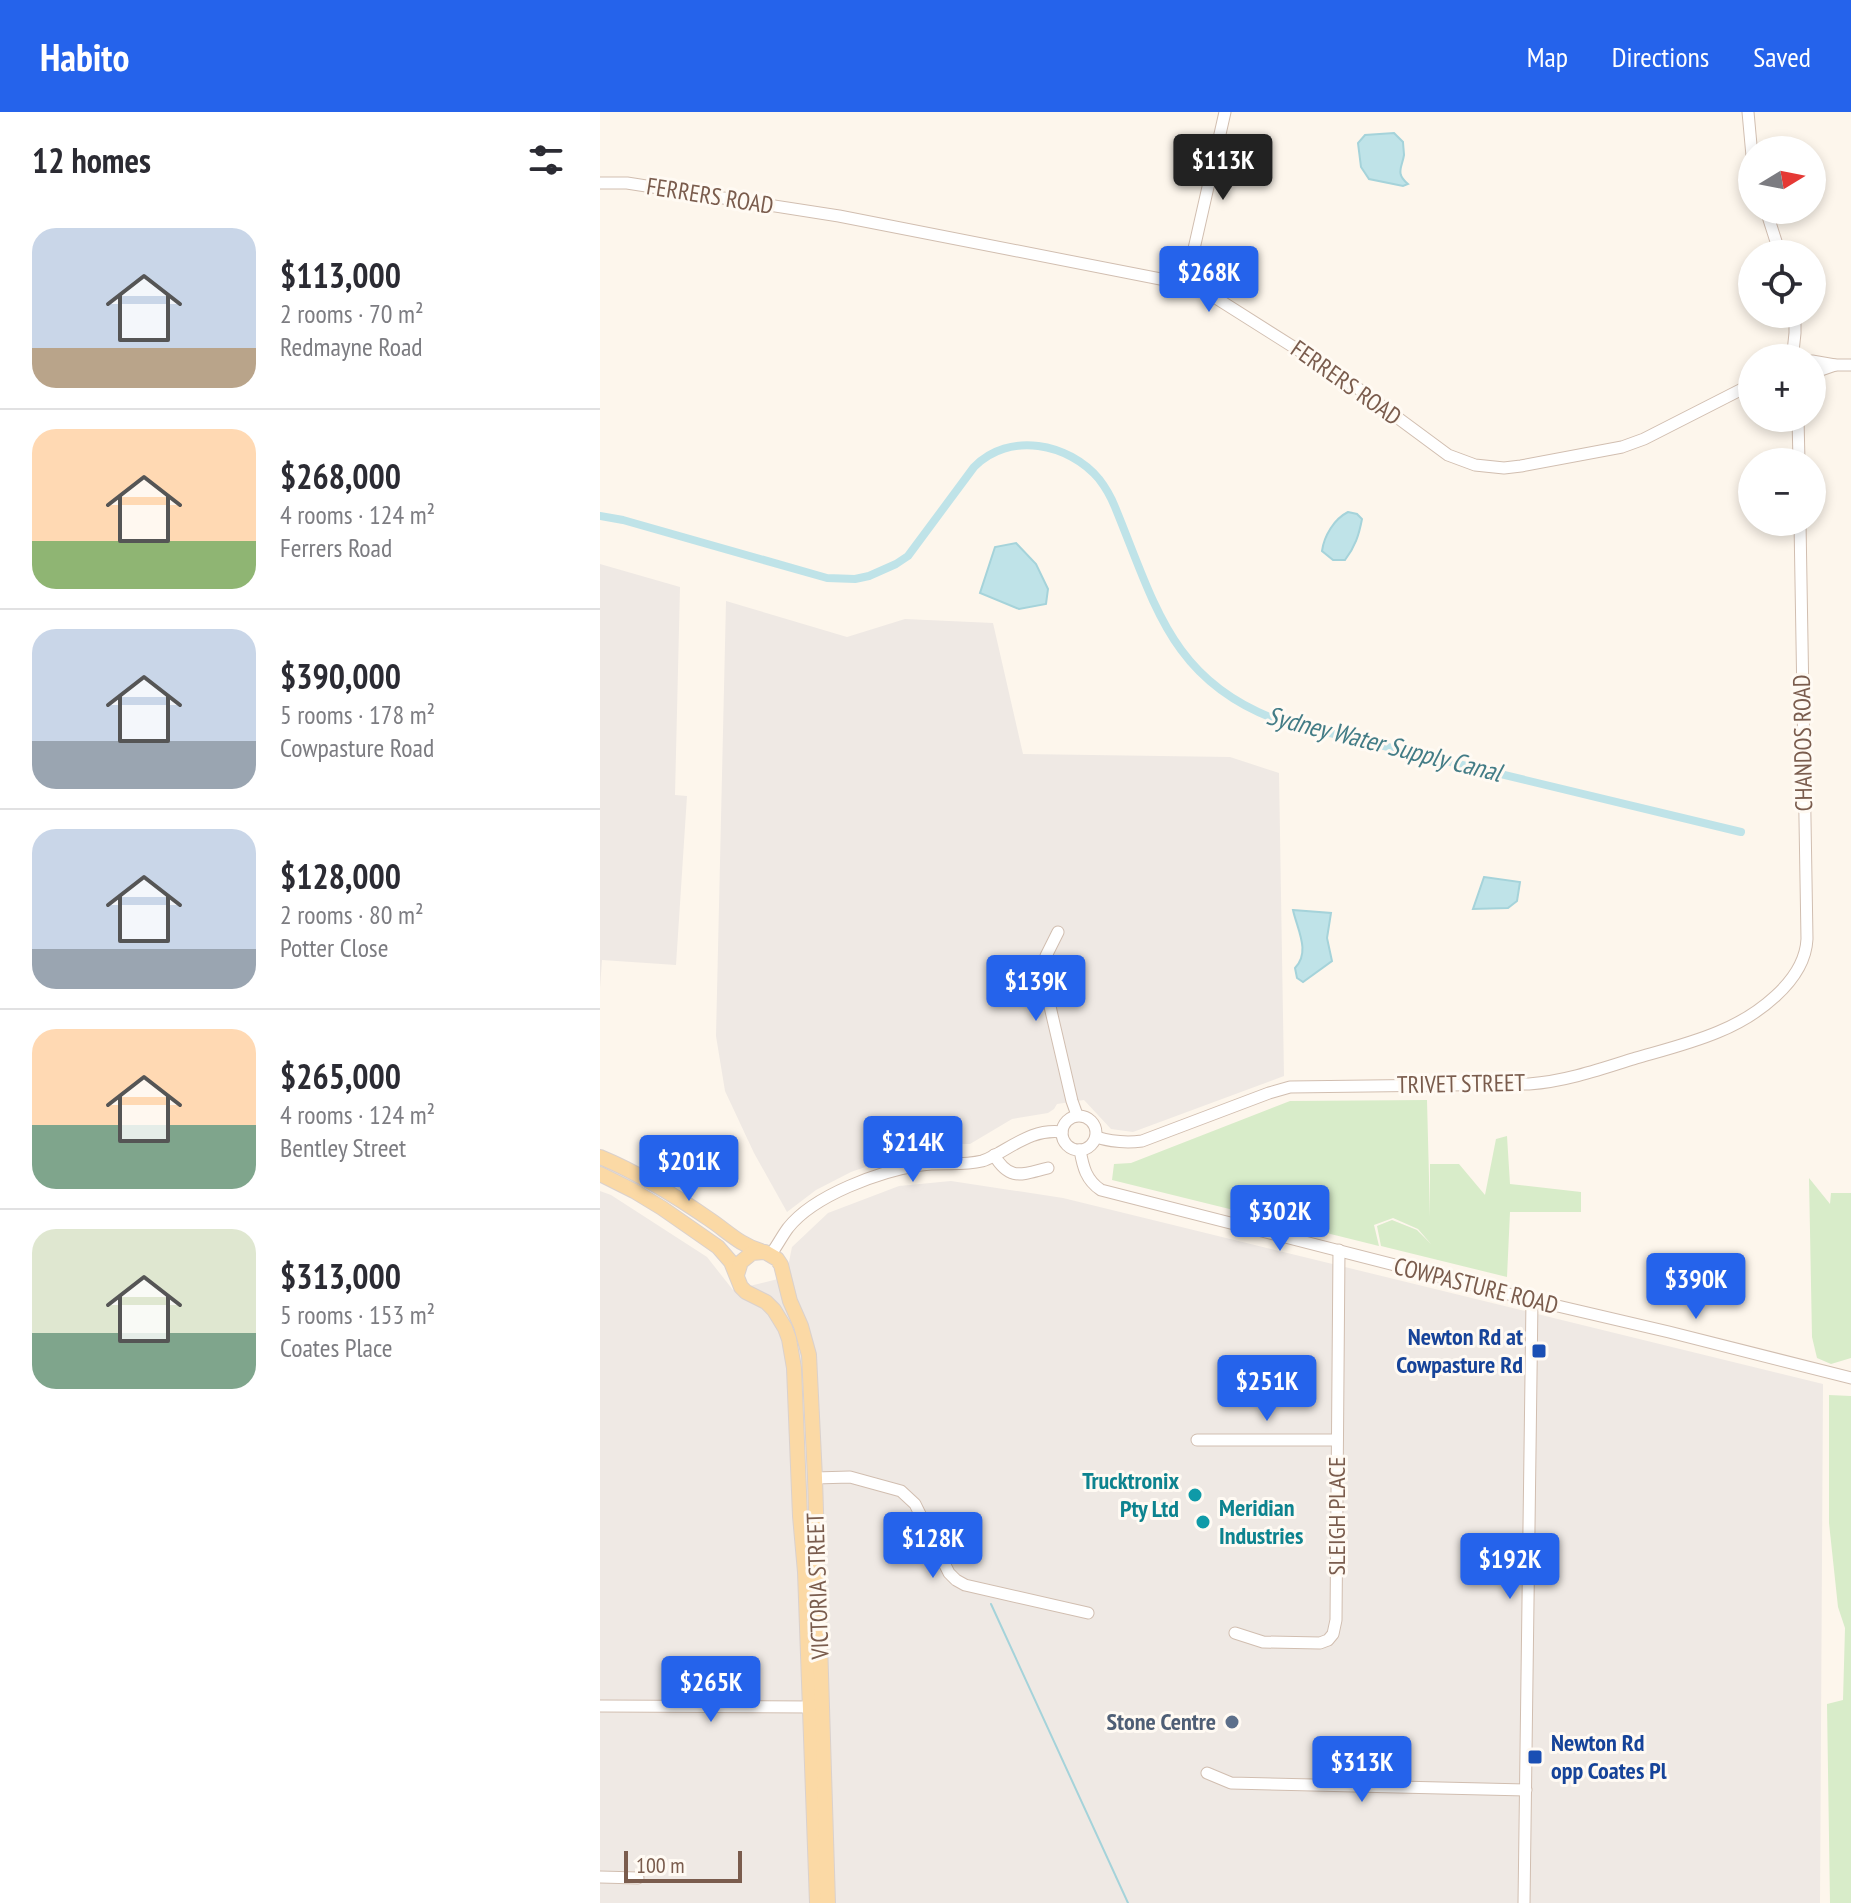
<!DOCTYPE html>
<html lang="en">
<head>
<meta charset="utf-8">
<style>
	body { margin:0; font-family:"PT Sans Narrow",sans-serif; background:#f2f2f3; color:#2b2b33; height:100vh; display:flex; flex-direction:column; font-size:30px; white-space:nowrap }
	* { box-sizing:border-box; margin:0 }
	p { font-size:26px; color:#7c7c81 }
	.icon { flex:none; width:44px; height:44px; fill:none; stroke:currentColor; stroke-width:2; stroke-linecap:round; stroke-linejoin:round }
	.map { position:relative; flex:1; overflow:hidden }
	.side { display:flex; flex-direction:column; background:#fff; width:600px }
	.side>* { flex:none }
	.needle { width:52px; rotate:80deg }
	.controls { position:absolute; left:1138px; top:24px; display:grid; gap:16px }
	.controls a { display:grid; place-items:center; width:88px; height:88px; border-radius:50%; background:#fff; box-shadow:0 4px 12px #0003; font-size:40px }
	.scale { position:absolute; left:24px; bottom:20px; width:118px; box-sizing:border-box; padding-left:8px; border:4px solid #7a5c4d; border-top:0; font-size:22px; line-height:28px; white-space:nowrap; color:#7a5c4d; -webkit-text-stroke:6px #fffaf3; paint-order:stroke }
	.price { position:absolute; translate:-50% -68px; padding:0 18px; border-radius:8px; background:#2563eb; color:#fff; font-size:26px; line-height:52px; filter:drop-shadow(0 2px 4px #0008) }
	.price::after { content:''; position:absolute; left:50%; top:48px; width:24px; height:18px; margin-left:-12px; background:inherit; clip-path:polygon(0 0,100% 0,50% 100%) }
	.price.on { background:#222; color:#fff }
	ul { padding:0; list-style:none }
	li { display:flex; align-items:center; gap:24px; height:200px; padding:0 32px }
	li+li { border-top:2px solid #e1e1e2 }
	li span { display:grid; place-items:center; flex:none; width:224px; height:160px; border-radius:24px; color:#555 }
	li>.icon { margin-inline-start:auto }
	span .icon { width:96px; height:96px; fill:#fffc; stroke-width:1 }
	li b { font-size:34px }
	h2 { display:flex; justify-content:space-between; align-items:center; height:96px; padding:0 32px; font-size:34px }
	header { display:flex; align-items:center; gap:48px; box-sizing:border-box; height:112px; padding:0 40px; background:#2563eb; color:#fff }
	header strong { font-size:38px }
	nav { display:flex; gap:44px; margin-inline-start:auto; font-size:28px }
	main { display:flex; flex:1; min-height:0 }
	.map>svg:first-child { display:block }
	.industrial { fill:#efe9e4 }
	.green { fill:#d8ecc9 }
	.water { fill:#bfe3e8; stroke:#a5d3da; stroke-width:2 }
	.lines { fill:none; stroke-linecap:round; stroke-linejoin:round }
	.stream { stroke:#a5d3da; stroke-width:2 }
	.canal { stroke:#bfe3e8; stroke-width:8 }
	.minor-casing { stroke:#d1beb0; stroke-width:13 }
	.major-casing { stroke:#dad1cd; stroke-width:16 }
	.minor { stroke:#fff; stroke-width:11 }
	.major { stroke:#fbd9a5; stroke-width:14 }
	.transit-dot { fill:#1a4fb4; stroke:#fffaf3; stroke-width:3 }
	.culture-dot { fill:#0f9aa8; stroke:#fffaf3; stroke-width:3 }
	.service-dot { fill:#5c6f8a; stroke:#fffaf3; stroke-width:3 }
	.labels { text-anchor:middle; stroke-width:6; stroke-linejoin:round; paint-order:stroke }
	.street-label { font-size:24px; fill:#7a5c4d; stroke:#fffaf3 }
	.transit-label { font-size:24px; font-weight:bold; fill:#164399; stroke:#fffaf3; text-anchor:end }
	.culture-label { font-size:24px; font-weight:bold; fill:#0d838f; stroke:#fffaf3; text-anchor:end }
	.service-label { font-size:24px; font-weight:bold; fill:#4e5e75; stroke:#fffaf3; text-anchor:end }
	.water-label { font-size:26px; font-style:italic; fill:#437c86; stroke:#fffaf3 }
</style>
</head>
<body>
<header>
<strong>Habito</strong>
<nav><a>Map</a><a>Directions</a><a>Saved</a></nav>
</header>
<main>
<section class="side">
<h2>12 homes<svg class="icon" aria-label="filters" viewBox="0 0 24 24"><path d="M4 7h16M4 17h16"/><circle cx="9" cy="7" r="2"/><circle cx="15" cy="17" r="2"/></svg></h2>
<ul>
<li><span style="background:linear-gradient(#c9d6e8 75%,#b9a48a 0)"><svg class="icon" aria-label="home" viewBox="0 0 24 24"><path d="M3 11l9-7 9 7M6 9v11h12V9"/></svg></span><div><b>$113,000</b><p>2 rooms · 70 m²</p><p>Redmayne Road</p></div></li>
<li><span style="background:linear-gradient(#ffd9b3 70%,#8fb573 0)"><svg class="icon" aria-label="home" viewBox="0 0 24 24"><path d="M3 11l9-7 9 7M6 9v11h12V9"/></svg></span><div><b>$268,000</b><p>4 rooms · 124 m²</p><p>Ferrers Road</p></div></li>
<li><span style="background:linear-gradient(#c9d6e8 70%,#9aa5b1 0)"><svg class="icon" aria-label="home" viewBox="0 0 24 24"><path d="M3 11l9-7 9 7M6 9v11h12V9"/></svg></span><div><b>$390,000</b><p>5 rooms · 178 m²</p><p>Cowpasture Road</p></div></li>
<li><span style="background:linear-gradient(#c9d6e8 75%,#9aa5b1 0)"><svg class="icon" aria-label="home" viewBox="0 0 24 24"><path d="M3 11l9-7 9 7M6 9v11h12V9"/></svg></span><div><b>$128,000</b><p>2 rooms · 80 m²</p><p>Potter Close</p></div></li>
<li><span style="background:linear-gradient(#ffd9b3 60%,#7fa58c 0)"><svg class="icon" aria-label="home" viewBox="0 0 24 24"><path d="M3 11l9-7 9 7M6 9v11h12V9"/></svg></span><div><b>$265,000</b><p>4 rooms · 124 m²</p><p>Bentley Street</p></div></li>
<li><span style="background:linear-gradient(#dfe7d0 65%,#7fa58c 0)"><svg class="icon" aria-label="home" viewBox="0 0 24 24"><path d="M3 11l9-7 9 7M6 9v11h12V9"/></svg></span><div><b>$313,000</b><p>5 rooms · 153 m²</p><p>Coates Place</p></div></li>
</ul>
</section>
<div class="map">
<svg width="1251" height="1791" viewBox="0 0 1251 1791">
	<rect width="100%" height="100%" fill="#fdf6ec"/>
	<g class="industrial">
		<polygon points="0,452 80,475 75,683 87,684 76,853 2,848 0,876"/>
		<polygon points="126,489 247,525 305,507 393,511 423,642 630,645 679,661 684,964 533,1020 511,1017 484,988 457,992 454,997 448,1001 412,1007 370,1032 339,1032 308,1040 251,1060 216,1078 187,1100 154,1041 125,979 116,924"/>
		<polygon points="351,1069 463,1086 1223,1272 1220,1791 0,1791 0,1079 11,1083 107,1145 133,1178 186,1165 192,1135 228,1101 299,1074"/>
	</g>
	<g class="green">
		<polygon points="827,988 830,1105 830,1052 859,1052 885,1083 896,1027 907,1024 910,1072 981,1080 981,1100 910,1100 907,1165 781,1134 777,1114 792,1108 817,1118 831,1132 818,1117 793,1106 774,1113 779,1134 512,1068 514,1052 531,1051 690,989"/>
		<polygon points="1209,1066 1230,1092 1231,1081 1251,1081 1251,1246 1231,1252 1217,1246 1212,1225"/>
		<polygon points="1229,1283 1251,1284 1251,1791 1230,1791 1227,1592 1243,1588 1245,1516 1238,1495 1229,1411"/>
	</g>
	<g class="water">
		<path d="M794 21 803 30C803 31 804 42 804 43 802 56 795 61 808 72L803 74 769 67 761 55 758 31 765 23Z"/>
		<path d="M748 400 757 402 762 407C759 423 755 435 745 448H733L722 439C724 424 734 407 748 400Z"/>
		<polygon points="416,431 436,452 448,477 446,492 419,497 380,481 395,435"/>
		<polygon points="884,765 920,770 917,789 908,796 873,797"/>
		<path d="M693 798 731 801 727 826 732 849 703 870 697 866 695 856C711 840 697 817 693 798Z"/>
	</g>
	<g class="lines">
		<polyline class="stream" points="391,1492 528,1791"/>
		<path class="canal" d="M0 404 23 408 227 466 255 467 269 464 296 452 308 444 374 355C409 319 469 331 499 367 506 376 511 385 515 395 555 492 571 570 680 609L1141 720"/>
		<defs>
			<g id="minor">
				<polyline points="1148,0 1152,44"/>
				<polyline points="0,71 27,71 239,104 586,172 616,186 752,272 848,343 875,353 904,356 921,354 1022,335 1044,327 1152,272"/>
				<polyline points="1166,98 1180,142"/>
				<polyline points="586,172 625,0"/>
				<polyline points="1193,240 1195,221 1195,202"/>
				<polyline points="1179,246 1184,241 1193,240 1203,246"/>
				<polyline points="1212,249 1235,253 1251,253"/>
				<polyline points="1212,261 1235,253"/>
				<polyline points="1198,306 1199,350"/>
				<polyline points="458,820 446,844 445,873 472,989 477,1003"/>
				<circle cx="479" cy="1021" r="17"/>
				<path d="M496 1025C512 1030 526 1031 542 1029L669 981 690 975 929 972C967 969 1001 957 1036 946 1064 938 1092 931 1118 920 1155 905 1205 870 1207 827L1200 410"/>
				<path d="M480 1038C483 1055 486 1068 501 1078L932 1188 1069 1220 1251 1266"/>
				<path d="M394 1043C410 1070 422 1062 448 1056"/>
				<path d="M171 1142C177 1134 182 1124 188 1116 214 1083 280 1059 321 1053 341 1050 362 1054 382 1049 389 1047 393 1044 399 1041 420 1029 437 1017 462 1020"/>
				<polyline points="597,1328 737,1328"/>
				<polyline points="215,1366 250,1365 301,1379 315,1392 349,1461 356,1468 365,1473 488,1501"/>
				<polyline points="635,1521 663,1530 720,1531 728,1528 733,1522 736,1508 739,1138"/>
				<polyline points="0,1594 215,1595"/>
				<polyline points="607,1661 631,1671 926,1678"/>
				<polyline points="0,1765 38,1766"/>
				<polyline points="924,1791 932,1188"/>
			</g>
			<g id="major">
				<path d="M0 1045C39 1061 74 1083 109 1107 127 1119 140 1133 161 1139"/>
				<polyline points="0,1062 34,1079 62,1096 118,1135 131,1150 141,1175 146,1180 166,1190 174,1198 185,1216 189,1227 194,1256 200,1404 205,1460 217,1791"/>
				<polyline points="137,1163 141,1150 152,1141 165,1140 177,1147 181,1153 190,1189 201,1214 209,1243 215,1366 228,1791"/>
			</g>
		</defs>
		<use href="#minor" class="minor-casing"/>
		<use href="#major" class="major-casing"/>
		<use href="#minor" class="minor"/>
		<use href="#major" class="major"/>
	</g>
	<g class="transit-dot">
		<rect x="931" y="1231" width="16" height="16" rx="4"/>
		<rect x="927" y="1637" width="16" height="16" rx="4"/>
	</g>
	<g class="culture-dot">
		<circle cx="595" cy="1383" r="8"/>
		<circle cx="603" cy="1410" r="8"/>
	</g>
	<circle class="service-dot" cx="632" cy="1610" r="8"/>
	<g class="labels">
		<g class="street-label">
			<text transform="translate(110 84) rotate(9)" y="8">FERRERS ROAD</text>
			<text transform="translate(746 271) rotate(35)" y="8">FERRERS ROAD</text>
			<text transform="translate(1203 631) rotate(-91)" y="8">CHANDOS ROAD</text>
			<text transform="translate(861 972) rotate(-1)" y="8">TRIVET STREET</text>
			<text transform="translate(876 1174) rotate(14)" y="8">COWPASTURE ROAD</text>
			<text transform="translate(737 1404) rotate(-90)" y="8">SLEIGH PLACE</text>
			<text transform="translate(218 1474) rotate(-92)" y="8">VICTORIA STREET</text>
		</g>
		<g class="transit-label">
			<text x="923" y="1233">Newton Rd at<tspan x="923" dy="28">Cowpasture Rd</tspan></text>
			<text x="951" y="1639" text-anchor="start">Newton Rd<tspan x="951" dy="28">opp Coates Pl</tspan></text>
		</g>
		<g class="culture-label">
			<text x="579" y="1377">Trucktronix<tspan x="579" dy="28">Pty Ltd</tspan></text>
			<text x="619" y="1404" text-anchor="start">Meridian<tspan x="619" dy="28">Industries</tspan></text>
		</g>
		<g class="service-label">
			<text x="616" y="1618">Stone Centre</text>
		</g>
		<g class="water-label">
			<text transform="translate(784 632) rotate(14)" y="9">Sydney Water Supply Canal</text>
		</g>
	</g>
</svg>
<div class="controls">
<a><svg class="needle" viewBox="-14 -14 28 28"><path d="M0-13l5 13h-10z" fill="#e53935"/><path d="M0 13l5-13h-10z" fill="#7c7c81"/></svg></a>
<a><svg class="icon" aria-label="locate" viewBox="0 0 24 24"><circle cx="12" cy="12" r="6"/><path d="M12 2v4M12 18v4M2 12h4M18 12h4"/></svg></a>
<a>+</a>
<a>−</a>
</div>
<div class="scale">100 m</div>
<b class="price on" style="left:623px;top:90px">$113K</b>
<b class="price" style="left:609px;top:202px">$268K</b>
<b class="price" style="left:436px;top:911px">$139K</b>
<b class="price" style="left:313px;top:1072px">$214K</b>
<b class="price" style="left:89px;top:1091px">$201K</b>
<b class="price" style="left:680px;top:1141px">$302K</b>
<b class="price" style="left:1096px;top:1209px">$390K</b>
<b class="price" style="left:667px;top:1311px">$251K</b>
<b class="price" style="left:333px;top:1468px">$128K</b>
<b class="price" style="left:910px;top:1489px">$192K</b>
<b class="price" style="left:111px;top:1612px">$265K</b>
<b class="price" style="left:762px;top:1692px">$313K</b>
</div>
</main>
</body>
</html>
